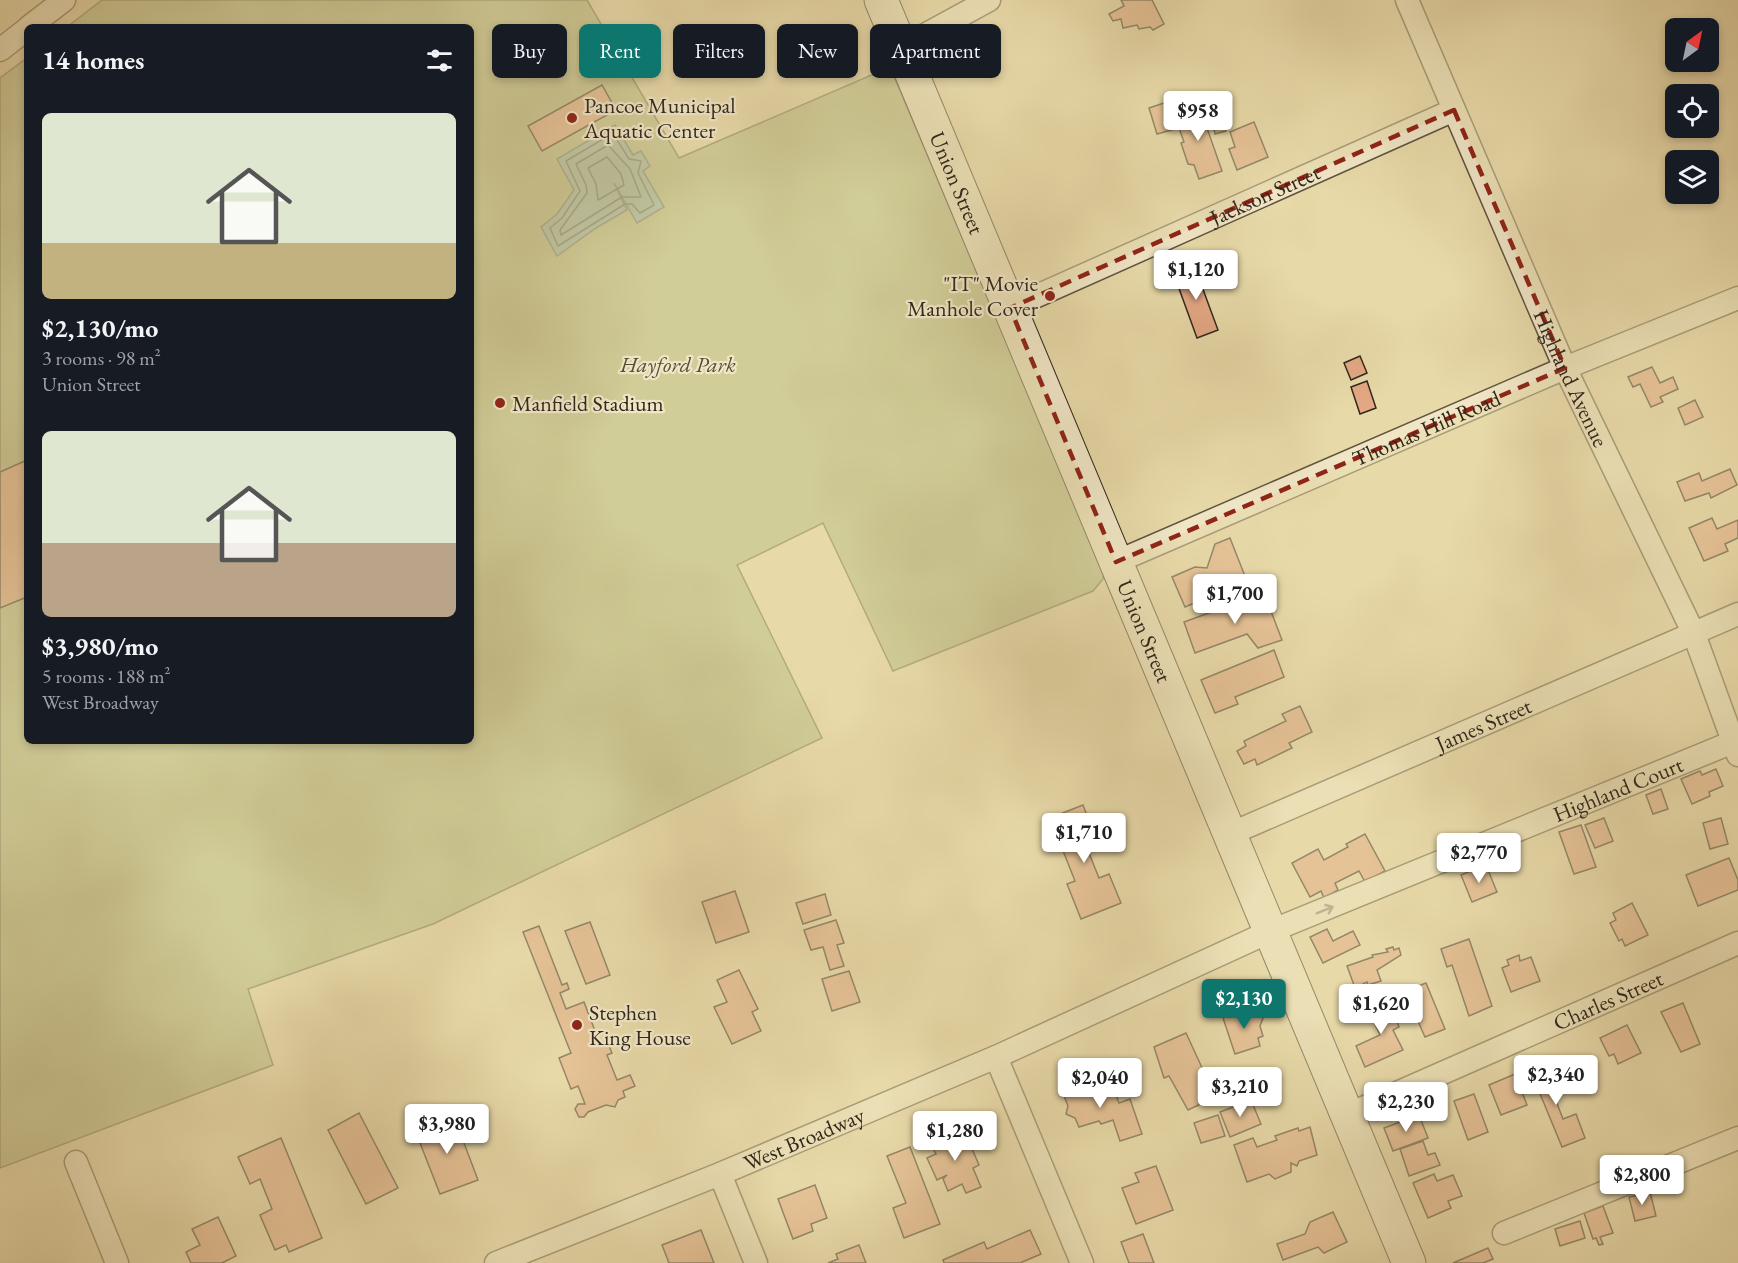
<!DOCTYPE html>
<html lang="en">
<head>
<meta charset="utf-8">
<style>
	body { margin:0; font-family:"EB Garamond",serif; background:#242831; color:#f1f3f6; height:100vh; display:flex; flex-direction:column; font-size:22px; white-space:nowrap }
	* { box-sizing:border-box; margin:0 }
	p { font-size:20px; color:#9ea1a6 }
	.icon { flex:none; width:33px; height:33px; fill:none; stroke:currentColor; stroke-width:2; stroke-linecap:round; stroke-linejoin:round }
	.map { position:relative; flex:1; overflow:hidden }
	.side { position:absolute; left:24px; top:24px; width:450px; height:720px; display:flex; flex-direction:column; background:#171b24; border-radius:9px; box-shadow:0 3px 9px #0003 }
	.side>* { flex:none }
	.top-card { position:absolute; left:492px; top:24px; width:570px; height:54px; display:flex; gap:12px }
	.needle { width:39px; rotate:33deg }
	.fabs { position:absolute; left:1665px; top:18px; display:grid; gap:12px }
	.fabs a { display:grid; place-items:center; width:54px; height:54px; border-radius:9px; background:#171b24; box-shadow:0 3px 9px #0003; font-size:30px }
	.price { position:absolute; translate:-50% -51px; padding:0 14px; border-radius:6px; background:#fff; color:#222; font-size:20px; line-height:39px; filter:drop-shadow(0 2px 3px #0008) }
	.price::after { content:''; position:absolute; left:50%; top:36px; width:18px; height:14px; margin-left:-9px; background:inherit; clip-path:polygon(0 0,100% 0,50% 100%) }
	.price.current { background:#0f766e; color:#fff }
	ul { padding:0; list-style:none }
	li { display:grid; align-content:center; gap:12px; height:318px; padding:0 18px }
	li span { display:grid; place-items:center; height:186px; border-radius:9px; color:#555 }
	li>.icon { margin-inline-start:auto }
	span .icon { width:108px; height:108px; fill:#fffc; stroke-width:1 }
	li b { font-size:26px }
	h2 { display:flex; justify-content:space-between; align-items:center; height:72px; padding:0 18px; font-size:26px }
	.chip { padding:0 21px; border-radius:9px; background:#171b24; box-shadow:0 3px 9px #0003; font-size:21px; line-height:54px }
	.chip.current { background:#0f766e; color:#fff }
	.map>svg:first-child { display:block }
	.green { fill:#b7bf86; stroke:#747351; stroke-width:1.5 }
	.water { fill:#97baa8; stroke:#6e7f70; stroke-width:1.5 }
	.lines { fill:none; stroke-linecap:round; stroke-linejoin:round }
	.shore { stroke:#647062; stroke-width:1.5 }
	.building { fill:#e4a884; stroke:#30271c; stroke-width:1.5 }
	.street-casing { stroke:#5e543f; stroke-width:25 }
	.secondary-casing { stroke:#30271c; stroke-width:35 }
	.street { stroke:#f0e6c6; stroke-width:22 }
	.secondary { stroke:#f0e6c6; stroke-width:33 }
	.oneway { stroke:#908671 }
	.marked { fill:none; stroke:#8f2418; stroke-width:4.5; stroke-dasharray:12 8; stroke-linejoin:round }
	.poi-dot { fill:#8f2418; stroke:#f0e6c6; stroke-width:2 }
	.labels { text-anchor:middle; stroke-width:4.5; stroke-linejoin:round; paint-order:stroke }
	.poi-label { font-size:22px; fill:#30271c; stroke:#f0e6c6; text-anchor:start }
	.street-label { font-size:22px; fill:#30271c; stroke:#f0e6c6 }
	.park-label { font-size:22px; font-style:italic; fill:#524d36; stroke:#f0e6c6 }
</style>
</head>
<body>
<div class="map">
<svg width="1738" height="1263" viewBox="0 0 1738 1263">
	<rect width="100%" height="100%" fill="#e8d9a8"/>
	<filter id="stains"><feTurbulence type="fractalNoise" baseFrequency=".00333" numOctaves="4"/><feColorMatrix values="0 0 0 0 .2 0 0 0 0 .09 0 0 0 0 .02 0 0 0 .5 -.17"/></filter>
	<radialGradient id="worn" r=".72"><stop offset=".6" stop-color="#630" stop-opacity="0"/><stop offset="1" stop-color="#630" stop-opacity=".3"/></radialGradient>
	<polygon class="green" points="102,0 587,0 679,158 890,67 1104,572 1103,579 1093,591 893,671 823,523 737,565 822,738 433,924 248,989 273,1065 0,1168 0,78 27,58 27,741 471,741 471,27 67,27"/>
	<polygon class="water" points="615,125 633,155 641,151 650,166 643,171 664,207 637,223 614,183 627,210 596,228 557,256 541,227 557,214 574,190 557,159"/>
	<g class="lines">
		<g class="shore">
			<polygon points="610,135 614,135 629,159 641,161 638,173 654,205 640,213 632,204 625,204 558,246 550,228 562,218 580,191 566,161"/>
			<polygon points="608,145 630,169 641,197 622,197 561,235 560,230 587,193 586,185 576,164"/>
			<polygon points="607,157 621,174 624,185 598,200 596,184 588,168"/>
		</g>
	</g>
	<g class="building">
		<polygon points="1121,0 1152,0 1164,24 1153,30 1150,27 1139,29 1137,25 1123,28 1121,19 1113,21 1109,14 1124,6"/>
		<polygon points="602,85 616,110 542,151 528,126"/>
		<polygon points="1167,102 1175,129 1157,134 1149,108"/>
		<polygon points="1199,105 1222,171 1199,179 1194,165 1188,164 1181,143 1184,142 1174,114"/>
		<polygon points="1223,121 1226,131 1215,134 1213,124"/>
		<polygon points="1254,122 1268,157 1237,170 1229,149 1235,147 1230,132"/>
		<polygon points="1194,265 1218,330 1197,338 1173,272"/>
		<polygon points="1360,356 1367,373 1351,380 1344,363"/>
		<polygon points="1652,367 1660,383 1673,377 1678,389 1660,397 1663,402 1651,407 1640,384 1633,387 1628,377"/>
		<polygon points="1367,381 1376,408 1360,414 1351,387"/>
		<polygon points="1695,400 1703,417 1685,425 1678,408"/>
		<polygon points="27,460 27,597 0,608 0,472"/>
		<polygon points="1730,469 1737,485 1711,498 1709,493 1685,501 1677,482 1699,473 1702,481"/>
		<polygon points="1712,518 1717,529 1738,520 1738,538 1725,544 1728,551 1704,561 1689,528"/>
		<polygon points="1230,538 1252,594 1234,601 1223,591 1185,607 1172,577 1195,567 1207,568 1215,544"/>
		<polygon points="1264,593 1282,640 1258,648 1247,634 1195,653 1184,622"/>
		<polygon points="1274,650 1284,677 1235,697 1238,704 1215,713 1201,680"/>
		<polygon points="1300,706 1312,732 1289,743 1292,748 1257,765 1255,759 1244,764 1237,751 1246,746 1244,741 1286,721 1282,714"/>
		<polygon points="1716,769 1723,786 1709,792 1710,796 1692,804 1681,779 1700,771 1702,775"/>
		<polygon points="1661,789 1668,809 1653,814 1646,795"/>
		<polygon points="1083,805 1098,844 1087,848 1099,878 1109,874 1121,903 1081,919 1067,884 1075,881 1050,818"/>
		<polygon points="1604,818 1613,841 1595,848 1585,825"/>
		<polygon points="1721,818 1728,844 1710,849 1703,823"/>
		<polygon points="1581,825 1596,867 1574,874 1559,832"/>
		<polygon points="1365,834 1385,871 1365,882 1359,871 1335,883 1338,890 1324,898 1321,891 1310,897 1292,863 1318,849 1324,860 1348,847 1346,844"/>
		<polygon points="1729,858 1738,880 1738,890 1698,906 1686,875"/>
		<polygon points="1486,865 1497,892 1472,902 1461,875"/>
		<polygon points="735,891 749,932 716,943 702,902"/>
		<polygon points="825,894 831,915 803,924 796,903"/>
		<polygon points="1632,903 1648,935 1625,946 1622,939 1619,941 1610,923 1616,920 1613,913"/>
		<polygon points="836,920 844,943 837,945 844,966 830,970 823,947 811,950 804,930"/>
		<polygon points="590,922 610,975 586,984 565,931"/>
		<polygon points="539,926 562,985 567,983 569,989 560,993 566,1009 584,1002 600,1044 607,1041 612,1053 607,1055 617,1080 630,1075 635,1086 623,1091 625,1097 618,1100 615,1107 606,1105 588,1112 584,1117 579,1117 575,1109 578,1104 585,1104 578,1086 571,1089 559,1058 571,1053 523,932"/>
		<polygon points="1327,929 1333,941 1353,931 1360,945 1323,963 1310,937"/>
		<polygon points="1469,939 1492,1006 1469,1016 1452,965 1447,967 1441,949"/>
		<polygon points="1393,947 1394,950 1399,948 1401,955 1377,970 1381,981 1368,985 1367,982 1355,988 1347,966 1373,957 1372,955 1388,952 1386,949"/>
		<polygon points="1519,955 1520,961 1531,957 1540,981 1511,992 1502,968 1509,965 1507,960"/>
		<polygon points="739,970 758,1009 752,1012 761,1031 732,1044 714,1007 727,1002 717,980"/>
		<polygon points="849,971 860,1002 832,1011 822,979"/>
		<polygon points="1426,983 1445,1029 1425,1037 1412,1008 1415,1007 1408,990"/>
		<polygon points="1388,998 1399,1027 1393,1030 1403,1050 1365,1067 1356,1046 1380,1035 1367,1007"/>
		<polygon points="1683,1003 1700,1044 1681,1052 1661,1012"/>
		<polygon points="1253,1008 1255,1014 1263,1018 1260,1026 1263,1036 1258,1038 1260,1046 1235,1054 1223,1018"/>
		<polygon points="1627,1025 1641,1053 1618,1064 1614,1054 1609,1056 1600,1038"/>
		<polygon points="1186,1033 1204,1072 1199,1074 1207,1101 1188,1110 1169,1076 1164,1078 1154,1047"/>
		<polygon points="1547,1060 1557,1085 1551,1088 1563,1119 1576,1114 1585,1138 1562,1147 1529,1067"/>
		<polygon points="1515,1074 1527,1105 1501,1115 1489,1085"/>
		<polygon points="1088,1080 1094,1098 1115,1092 1119,1103 1130,1099 1142,1134 1120,1141 1113,1120 1101,1124 1099,1121 1079,1127 1075,1118 1066,1114 1068,1106 1060,1086 1063,1082 1069,1083"/>
		<polygon points="1474,1094 1488,1132 1468,1140 1454,1101"/>
		<polygon points="1251,1100 1261,1124 1230,1137 1220,1112"/>
		<polygon points="359,1113 398,1188 366,1204 328,1130"/>
		<polygon points="453,1114 478,1180 440,1194 420,1143 426,1141 421,1127"/>
		<polygon points="1218,1115 1225,1136 1201,1143 1194,1123"/>
		<polygon points="1419,1115 1428,1138 1393,1151 1384,1128"/>
		<polygon points="1310,1127 1317,1155 1299,1161 1297,1166 1291,1163 1291,1172 1275,1179 1269,1174 1247,1182 1234,1145 1253,1138 1257,1147 1277,1140 1275,1136 1298,1128 1299,1131"/>
		<polygon points="963,1128 979,1165 973,1168 981,1187 966,1193 962,1184 948,1191 943,1179 947,1175 937,1180 927,1158 936,1154 930,1143"/>
		<polygon points="281,1138 322,1238 289,1252 286,1245 275,1250 260,1215 272,1209 260,1179 250,1184 238,1157"/>
		<polygon points="1423,1141 1428,1155 1435,1153 1440,1165 1409,1176 1400,1149"/>
		<polygon points="910,1147 940,1224 904,1238 893,1208 906,1203 887,1156"/>
		<polygon points="1156,1166 1173,1210 1136,1224 1122,1188 1139,1182 1135,1173"/>
		<polygon points="1434,1174 1437,1181 1453,1175 1462,1196 1448,1201 1451,1208 1428,1218 1413,1183"/>
		<polygon points="815,1185 827,1218 811,1224 813,1231 793,1239 778,1199"/>
		<polygon points="1650,1192 1656,1216 1635,1221 1629,1197"/>
		<polygon points="1603,1206 1613,1233 1600,1237 1603,1244 1599,1245 1596,1238 1593,1239 1584,1213"/>
		<polygon points="1333,1212 1347,1242 1324,1253 1318,1247 1283,1260 1277,1244 1305,1234 1310,1222"/>
		<polygon points="218,1217 236,1256 222,1263 191,1263 186,1252 200,1245 192,1229"/>
		<polygon points="1580,1221 1585,1238 1560,1246 1555,1229"/>
		<polygon points="701,1230 714,1263 669,1263 662,1245"/>
		<polygon points="1030,1230 1041,1254 1020,1263 944,1263 943,1260 984,1242 987,1249"/>
		<polygon points="1143,1234 1154,1263 1129,1263 1121,1242"/>
		<polygon points="859,1245 866,1263 828,1263 838,1259 836,1254"/>
		<polygon points="1488,1248 1493,1259 1483,1263 1453,1263"/>
	</g>
	<g class="lines">
		<defs>
			<g id="street">
				<path id="s1" d="M1407 0 1565 368 1694 634 1738 755"/>
				<polyline points="29,27 64,0"/>
				<polyline points="901,48 989,0"/>
				<polyline points="0,50 27,29"/>
				<path id="s2" d="M1010 308 1454 110"/>
				<path id="s3" d="M1116 562 1565 368 1738 298"/>
				<path id="s4" d="M1230 834 1738 614"/>
				<polyline points="996,1057 1082,1263"/>
				<path id="s5" d="M1347 1115 1738 943"/>
				<polyline points="76,1162 117,1263"/>
				<polyline points="720,1174 756,1263"/>
				<polyline points="1504,1233 1738,1138"/>
				<path id="s6" d="M496 1263 720 1174 996 1057 1271 931 1733 742"/>
			</g>
			<g id="secondary">
				<path id="s7" d="M881 0 1409 1263"/>
			</g>
		</defs>
		<use href="#street" class="street-casing"/>
		<use href="#secondary" class="secondary-casing"/>
		<use href="#street" class="street"/>
		<use href="#secondary" class="secondary"/>
	</g>
	<defs><path id="oneway-shaft" d="M-6 0H5M1.5-3L5.5 0L1.5 3" fill="none" stroke-width="1.6" stroke-linecap="round" stroke-linejoin="round" transform="scale(1.5)"/></defs>
	<use class="oneway" href="#oneway-shaft" transform="translate(1325 910) rotate(-22)"/>
	<path d="M0 0H1738V1263H0ZM1454 110 1565 368 1116 562 1010 308Z" fill="#e8d9a8" fill-opacity=".55" fill-rule="evenodd"/>
	<path class="marked" d="M1454 110 1565 368 1116 562 1010 308Z"/>
	<g class="poi-dot">
		<circle cx="572" cy="118" r="6"/>
		<circle cx="1050" cy="296" r="6"/>
		<circle cx="500" cy="403" r="6"/>
		<circle cx="577" cy="1025" r="6"/>
	</g>
	<g class="labels">
		<g class="poi-label">
			<text x="584" y="113">Pancoe Municipal<tspan x="584" dy="25">Aquatic Center</tspan></text>
			<text x="1038" y="291" text-anchor="end">"IT" Movie<tspan x="1038" dy="25">Manhole Cover</tspan></text>
			<text x="512" y="411">Manfield Stadium</text>
			<text x="589" y="1020">Stephen<tspan x="589" dy="25">King House</tspan></text>
		</g>
		<g class="street-label">
			<text dy="8" stroke="none"><textPath href="#s7" startOffset="198">Union Street</textPath></text>
			<text dy="8" stroke="none"><textPath href="#s2" startOffset="279">Jackson Street</textPath></text>
			<text dy="8" stroke="none"><textPath href="#s1" startOffset="412">Highland Avenue</textPath></text>
			<text dy="8" stroke="none"><textPath href="#s3" startOffset="338">Thomas Hill Road</textPath></text>
			<text dy="8" stroke="none"><textPath href="#s7" startOffset="684">Union Street</textPath></text>
			<text dy="8" stroke="none"><textPath href="#s4" startOffset="276">James Street</textPath></text>
			<text dy="8" stroke="none"><textPath href="#s6" startOffset="1218">Highland Court</textPath></text>
			<text dy="8" stroke="none"><textPath href="#s5" startOffset="285">Charles Street</textPath></text>
			<text dy="8" stroke="none"><textPath href="#s6" startOffset="332">West Broadway</textPath></text>
		</g>
		<g class="park-label">
			<text x="678" y="372">Hayford Park</text>
		</g>
	</g>
	<rect width="100%" height="100%" filter="url(#stains)"/>
	<rect width="100%" height="100%" fill="url(#worn)"/>
</svg>
<div class="fabs">
<a><svg class="needle" viewBox="-14 -14 28 28"><path d="M0-13l5 13h-10z" fill="#e53935"/><path d="M0 13l5-13h-10z" fill="#9ea1a6"/></svg></a>
<a><svg class="icon" aria-label="locate" viewBox="0 0 24 24"><circle cx="12" cy="12" r="6"/><path d="M12 2v4M12 18v4M2 12h4M18 12h4"/></svg></a>
<a><svg class="icon" aria-label="layers" viewBox="0 0 24 24"><path d="M12 4l9 5-9 5-9-5zM3 14l9 5 9-5"/></svg></a>
</div>
<b class="price" style="left:1198px;top:142px">$958</b>
<b class="price" style="left:1196px;top:301px">$1,120</b>
<b class="price" style="left:1235px;top:625px">$1,700</b>
<b class="price" style="left:1084px;top:864px">$1,710</b>
<b class="price" style="left:1479px;top:884px">$2,770</b>
<b class="price current" style="left:1244px;top:1030px">$2,130</b>
<b class="price" style="left:1381px;top:1035px">$1,620</b>
<b class="price" style="left:1556px;top:1106px">$2,340</b>
<b class="price" style="left:1100px;top:1109px">$2,040</b>
<b class="price" style="left:1240px;top:1118px">$3,210</b>
<b class="price" style="left:1406px;top:1133px">$2,230</b>
<b class="price" style="left:447px;top:1155px">$3,980</b>
<b class="price" style="left:955px;top:1162px">$1,280</b>
<b class="price" style="left:1642px;top:1206px">$2,800</b>
<div class="top-card">
<a class="chip">Buy</a>
<a class="chip current">Rent</a>
<a class="chip">Filters</a>
<a class="chip">New</a>
<a class="chip">Apartment</a>
</div>
<section class="side">
<h2>14 homes<svg class="icon" aria-label="filters" viewBox="0 0 24 24"><path d="M4 7h16M4 17h16"/><circle cx="9" cy="7" r="2"/><circle cx="15" cy="17" r="2"/></svg></h2>
<ul>
<li><span style="background:linear-gradient(#dfe7d0 70%,#c2b280 0)"><svg class="icon" aria-label="home" viewBox="0 0 24 24"><path d="M3 11l9-7 9 7M6 9v11h12V9"/></svg></span><div><b>$2,130/mo</b><p>3 rooms · 98 m²</p><p>Union Street</p></div></li>
<li><span style="background:linear-gradient(#dfe7d0 60%,#b9a48a 0)"><svg class="icon" aria-label="home" viewBox="0 0 24 24"><path d="M3 11l9-7 9 7M6 9v11h12V9"/></svg></span><div><b>$3,980/mo</b><p>5 rooms · 188 m²</p><p>West Broadway</p></div></li>
</ul>
</section>
</div>
</body>
</html>
